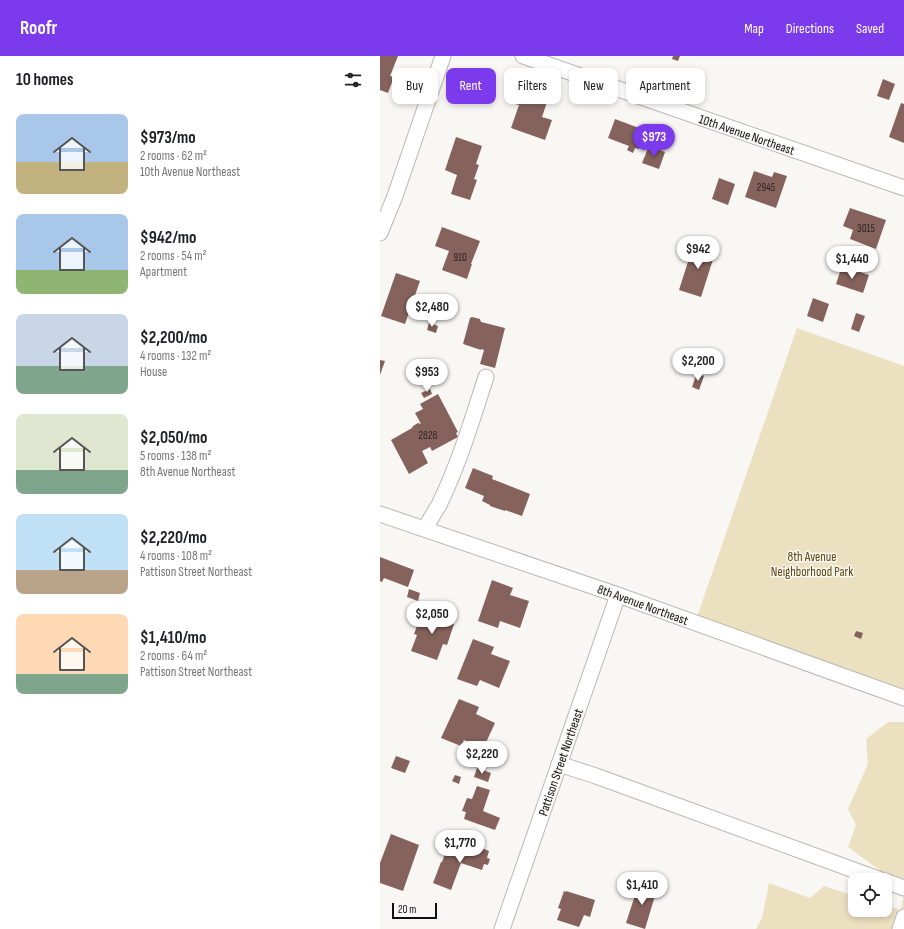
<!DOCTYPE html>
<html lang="en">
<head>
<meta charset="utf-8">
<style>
	body { margin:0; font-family:"Sofia Sans Condensed",sans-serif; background:#f6f6f6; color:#202124; height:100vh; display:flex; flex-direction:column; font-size:15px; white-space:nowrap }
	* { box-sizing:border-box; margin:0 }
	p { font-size:13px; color:#757577 }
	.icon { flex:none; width:22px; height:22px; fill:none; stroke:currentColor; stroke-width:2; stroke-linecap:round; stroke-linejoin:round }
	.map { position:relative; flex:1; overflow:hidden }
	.details { display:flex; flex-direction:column; background:#fff; width:380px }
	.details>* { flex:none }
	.top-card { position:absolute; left:12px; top:12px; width:380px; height:36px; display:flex; gap:8px }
	.fabs { position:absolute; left:468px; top:817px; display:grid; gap:8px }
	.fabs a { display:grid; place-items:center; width:44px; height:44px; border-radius:8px; background:#fff; box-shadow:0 2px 6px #0003; font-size:20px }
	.scale { position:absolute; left:12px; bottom:10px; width:45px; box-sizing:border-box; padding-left:4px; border:2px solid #11100f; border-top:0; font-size:11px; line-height:14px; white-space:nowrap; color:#11100f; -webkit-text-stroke:3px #f9f7f4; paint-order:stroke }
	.price { position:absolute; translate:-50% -34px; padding:0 9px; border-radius:14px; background:#fff; color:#222; font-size:13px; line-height:26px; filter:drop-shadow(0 1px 2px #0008) }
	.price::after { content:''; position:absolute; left:50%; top:24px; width:12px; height:9px; margin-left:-6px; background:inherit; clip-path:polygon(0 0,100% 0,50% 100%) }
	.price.active { background:#7c3aed; color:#fff }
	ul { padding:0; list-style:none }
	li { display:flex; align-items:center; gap:12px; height:100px; padding:0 16px }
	li span { display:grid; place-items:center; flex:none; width:112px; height:80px; border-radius:8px; color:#555 }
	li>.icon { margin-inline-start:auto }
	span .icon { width:48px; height:48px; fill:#fffc; stroke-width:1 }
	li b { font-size:17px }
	h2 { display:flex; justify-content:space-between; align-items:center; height:48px; padding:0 16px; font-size:17px }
	.chip { padding:0 14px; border-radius:8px; background:#fff; box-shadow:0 2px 6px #0003; font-size:14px; line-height:36px }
	.chip.active { background:#7c3aed; color:#fff }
	header { display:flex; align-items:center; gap:24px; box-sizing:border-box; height:56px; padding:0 20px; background:#7c3aed; color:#fff }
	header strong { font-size:19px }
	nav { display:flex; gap:22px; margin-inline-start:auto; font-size:14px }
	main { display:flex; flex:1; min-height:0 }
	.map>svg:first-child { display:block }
	.green { fill:#ebe0c0 }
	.building { fill:#86625c }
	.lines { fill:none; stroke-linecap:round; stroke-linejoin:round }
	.minor-casing { stroke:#b8b7b4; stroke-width:17 }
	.minor { stroke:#fff; stroke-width:15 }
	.labels { text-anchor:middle; stroke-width:3; stroke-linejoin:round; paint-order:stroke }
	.number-label { font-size:11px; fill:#2e2422 }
	.street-label { font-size:13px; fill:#11100f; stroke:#f9f7f4 }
	.park-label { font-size:13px; fill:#5a470a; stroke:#f9f7f4 }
</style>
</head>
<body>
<header>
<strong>Roofr</strong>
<nav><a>Map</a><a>Directions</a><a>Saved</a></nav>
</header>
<main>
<section class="details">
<h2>10 homes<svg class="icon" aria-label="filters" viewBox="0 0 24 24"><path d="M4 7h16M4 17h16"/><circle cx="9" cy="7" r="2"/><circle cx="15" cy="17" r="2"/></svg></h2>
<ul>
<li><span style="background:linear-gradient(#a9c7e8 60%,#c2b280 0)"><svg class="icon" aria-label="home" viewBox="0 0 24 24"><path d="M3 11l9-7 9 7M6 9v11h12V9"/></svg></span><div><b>$973/mo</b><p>2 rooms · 62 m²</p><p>10th Avenue Northeast</p></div></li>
<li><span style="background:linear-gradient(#a9c7e8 70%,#8fb573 0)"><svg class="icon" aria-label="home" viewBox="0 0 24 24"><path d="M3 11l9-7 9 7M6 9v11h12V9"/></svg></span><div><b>$942/mo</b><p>2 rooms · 54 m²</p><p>Apartment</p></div></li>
<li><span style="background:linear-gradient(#c9d6e8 65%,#7fa58c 0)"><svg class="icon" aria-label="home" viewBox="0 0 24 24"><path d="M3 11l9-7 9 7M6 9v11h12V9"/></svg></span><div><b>$2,200/mo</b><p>4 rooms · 132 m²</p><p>House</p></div></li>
<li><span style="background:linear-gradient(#dfe7d0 70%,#7fa58c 0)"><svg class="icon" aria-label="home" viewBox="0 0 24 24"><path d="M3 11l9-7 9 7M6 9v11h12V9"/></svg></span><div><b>$2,050/mo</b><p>5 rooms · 138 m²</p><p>8th Avenue Northeast</p></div></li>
<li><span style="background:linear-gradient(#bfe0f5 70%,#b9a48a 0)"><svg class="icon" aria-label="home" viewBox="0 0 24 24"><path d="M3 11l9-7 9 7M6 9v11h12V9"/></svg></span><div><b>$2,220/mo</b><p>4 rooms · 108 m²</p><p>Pattison Street Northeast</p></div></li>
<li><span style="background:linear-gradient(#ffd9b3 75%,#7fa58c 0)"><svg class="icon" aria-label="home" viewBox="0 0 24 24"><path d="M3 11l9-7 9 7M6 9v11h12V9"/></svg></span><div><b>$1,410/mo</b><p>2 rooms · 64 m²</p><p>Pattison Street Northeast</p></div></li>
</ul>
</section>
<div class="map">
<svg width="524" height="873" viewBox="0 0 524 873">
	<rect width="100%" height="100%" fill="#f9f7f4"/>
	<g class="green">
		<polygon points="417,272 524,310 524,643 317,561"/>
		<polygon points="508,666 524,666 524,832 468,791 476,769 468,753 488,708 486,683"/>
		<polygon points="389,827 430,842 444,830 475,840 475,854 505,854 505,849 521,854 524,837 524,873 376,873 382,862"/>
	</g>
	<g class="building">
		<polygon points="0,0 18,0 10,20 14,21 8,37 0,34"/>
		<polygon points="293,0 300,0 298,5 292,3"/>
		<polygon points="503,23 515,28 509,44 497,40"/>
		<polygon points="140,33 168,43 162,61 172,64 165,84 131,72 139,49 135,48"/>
		<polygon points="521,47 524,48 524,87 509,81"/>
		<polygon points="235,63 259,72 257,76 264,79 259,93 255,92 253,97 247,94 249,90 228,82"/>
		<polygon points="76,81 102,90 96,108 99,109 94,123 97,124 90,144 71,138 77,119 65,114"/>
		<polygon points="269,90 285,96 279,113 262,107"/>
		<polygon points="374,115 392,121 394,116 407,120 396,152 365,141"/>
		<polygon points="339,122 355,128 348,149 332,143"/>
		<polygon points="470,152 506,164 496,193 470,183 473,174 463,170"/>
		<polygon points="62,171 100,185 91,208 92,208 87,223 62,214 69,195 55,190"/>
		<polygon points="314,187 336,194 321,241 299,234"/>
		<polygon points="462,210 489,219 483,237 456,228"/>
		<polygon points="16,217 40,225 25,268 1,260"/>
		<polygon points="433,242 449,248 443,266 427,260"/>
		<polygon points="476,257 485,260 479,276 471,273"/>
		<polygon points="92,261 100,263 101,266 125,272 115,312 100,308 104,294 101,293 101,294 83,288 90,262"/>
		<polygon points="49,267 58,270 56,277 47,274"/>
		<polygon points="0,304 5,305 0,319"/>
		<polygon points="317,317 324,320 319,334 312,331"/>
		<polygon points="50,333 52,338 44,342 41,337"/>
		<polygon points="58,338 78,376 76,377 78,381 52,395 50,391 42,395 48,407 29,418 11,384 32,372 33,370 38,367 41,368 35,357 43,353 40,348"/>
		<polygon points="93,412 113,420 112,423 150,438 142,460 125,454 125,455 110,450 110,449 102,445 104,440 85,432"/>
		<polygon points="0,501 34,514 28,531 4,522 2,526 0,525"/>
		<polygon points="112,524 133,532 130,539 149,545 140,572 120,565 118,572 98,565"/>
		<polygon points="29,533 40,537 38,545 27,541"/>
		<polygon points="45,555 73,565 72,567 74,568 67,589 63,588 57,604 31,595 37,579 34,578 42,557 44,558"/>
		<polygon points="476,575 483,577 481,583 474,580"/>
		<polygon points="93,583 114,591 111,598 130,605 119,632 100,624 97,630 77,623"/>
		<polygon points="79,643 99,651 96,658 115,667 103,693 84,684 81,690 61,682"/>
		<polygon points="16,700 30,705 25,717 11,712"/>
		<polygon points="97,712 111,717 108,726 94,721"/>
		<polygon points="75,719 81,721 79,728 72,725"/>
		<polygon points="97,730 110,734 103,755 120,762 115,774 84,763 86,756 82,755 87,742 92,743"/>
		<polygon points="11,778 39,789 23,835 0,827 0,807"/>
		<polygon points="90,787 109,795 107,802 110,803 108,809 104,808 102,814 81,807 71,834 53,827 61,806 62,806 67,792 86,799"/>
		<polygon points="259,827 277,833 265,873 246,867"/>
		<polygon points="184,835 186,836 186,835 215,844 210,861 204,859 199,871 177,864 181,853 178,852"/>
	</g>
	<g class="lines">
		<defs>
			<g id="minor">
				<polyline points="143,0 524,132"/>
				<polyline points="0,177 15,140 63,0"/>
				<polyline points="0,458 238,539 524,642"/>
				<path d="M45 473C49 465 54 457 59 449 79 408 92 364 106 321"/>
				<polyline points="179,708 216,720 501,824"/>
				<polyline points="505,825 524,832"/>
				<polyline points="122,873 238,539"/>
				<polyline points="520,873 524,861"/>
			</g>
		</defs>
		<use href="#minor" class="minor-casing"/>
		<use href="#minor" class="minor"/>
	</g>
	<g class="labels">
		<g class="number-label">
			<text x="386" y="135">2945</text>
			<text x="486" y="176">3015</text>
			<text x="80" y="205">910</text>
			<text x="48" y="383">2828</text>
		</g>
		<g class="street-label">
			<text transform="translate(367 78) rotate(19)" y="5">10th Avenue Northeast</text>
			<text transform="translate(263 548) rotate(20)" y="5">8th Avenue Northeast</text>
			<text transform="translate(180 706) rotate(-71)" y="5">Pattison Street Northeast</text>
		</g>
		<g class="park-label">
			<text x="432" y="505">8th Avenue<tspan x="432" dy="15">Neighborhood Park</tspan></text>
		</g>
	</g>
</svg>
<div class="fabs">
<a><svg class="icon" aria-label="locate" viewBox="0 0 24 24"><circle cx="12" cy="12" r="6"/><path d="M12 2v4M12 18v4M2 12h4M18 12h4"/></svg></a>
</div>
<div class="scale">20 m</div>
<b class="price active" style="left:274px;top:102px">$973</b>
<b class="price" style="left:318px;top:214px">$942</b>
<b class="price" style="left:472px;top:224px">$1,440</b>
<b class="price" style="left:52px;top:272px">$2,480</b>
<b class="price" style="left:318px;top:326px">$2,200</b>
<b class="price" style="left:47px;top:337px">$953</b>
<b class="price" style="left:52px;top:579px">$2,050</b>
<b class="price" style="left:102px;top:719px">$2,220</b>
<b class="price" style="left:80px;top:808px">$1,770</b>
<b class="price" style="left:262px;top:850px">$1,410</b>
<div class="top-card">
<a class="chip">Buy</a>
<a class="chip active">Rent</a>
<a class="chip">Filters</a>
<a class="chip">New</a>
<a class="chip">Apartment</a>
</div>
</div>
</main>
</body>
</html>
